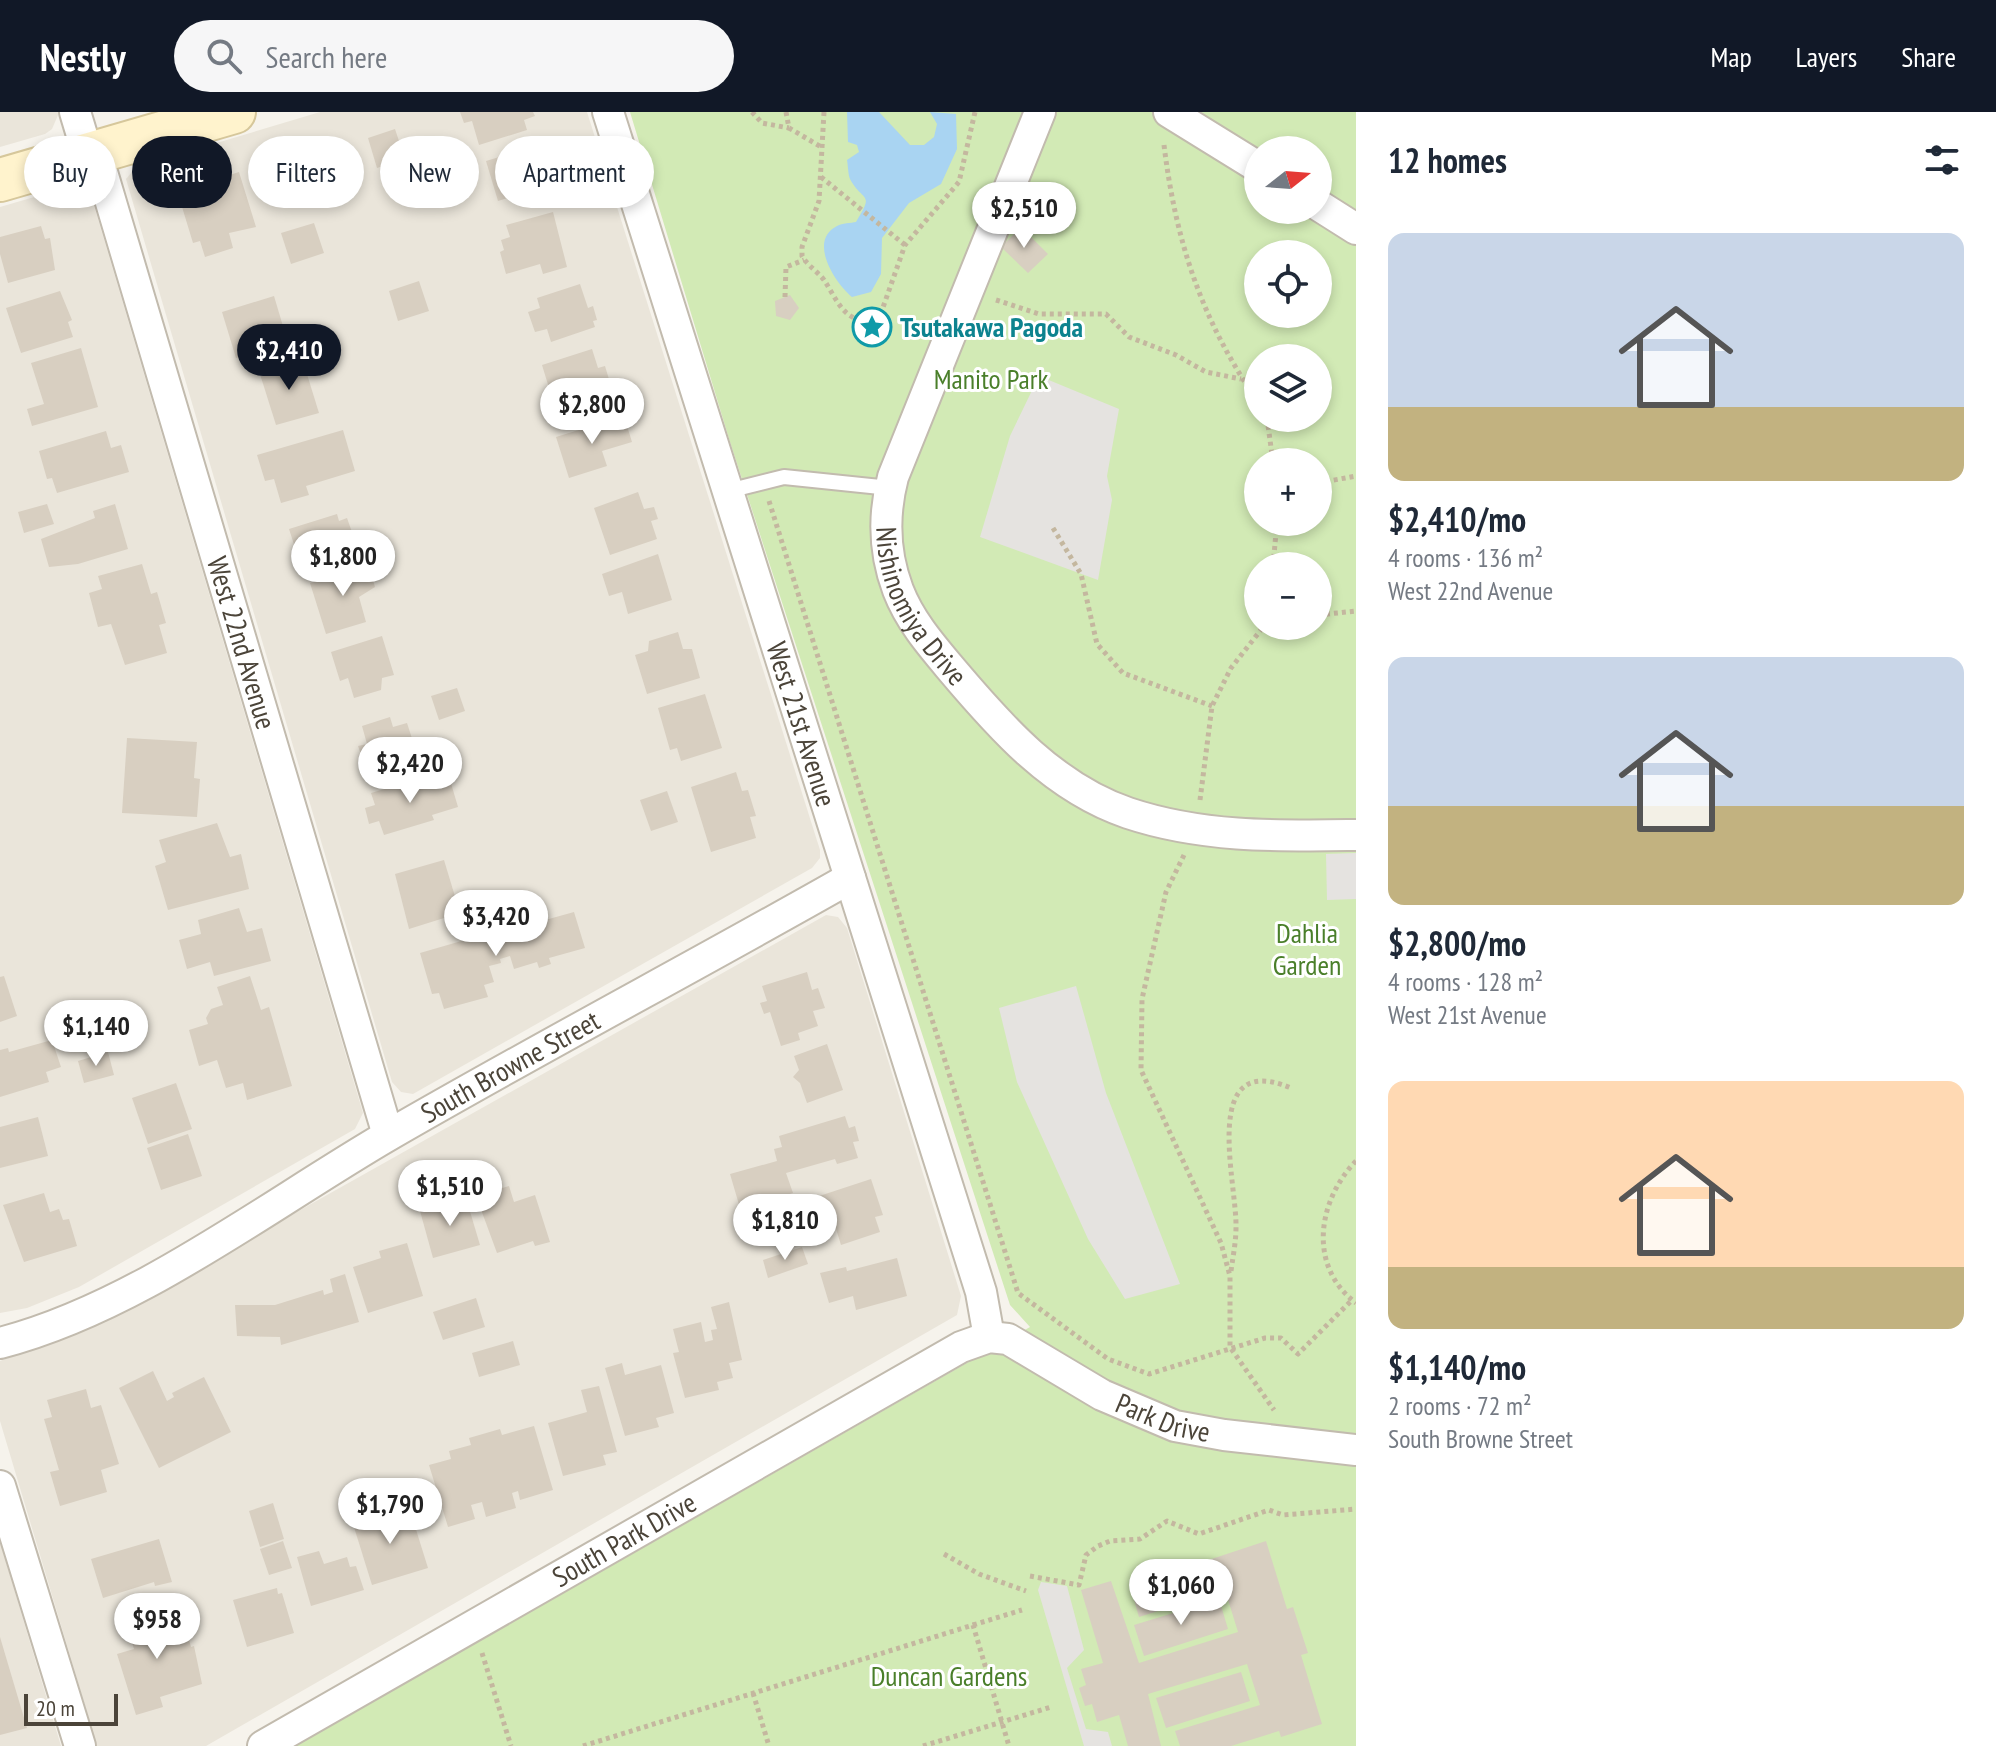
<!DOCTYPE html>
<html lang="en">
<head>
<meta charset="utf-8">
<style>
	body { margin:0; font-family:"PT Sans Narrow",sans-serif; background:#f6f6f7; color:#1f2937; height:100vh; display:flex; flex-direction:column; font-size:30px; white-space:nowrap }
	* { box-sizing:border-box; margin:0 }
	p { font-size:26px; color:#747a83 }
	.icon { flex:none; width:44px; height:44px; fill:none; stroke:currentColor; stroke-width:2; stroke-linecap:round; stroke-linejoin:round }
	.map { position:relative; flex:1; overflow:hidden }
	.drawer { display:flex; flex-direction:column; background:#fff; width:640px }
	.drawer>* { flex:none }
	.banner { position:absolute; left:24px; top:24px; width:760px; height:72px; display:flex; gap:16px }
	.needle { width:52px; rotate:73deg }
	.tools { position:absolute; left:1244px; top:24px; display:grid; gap:16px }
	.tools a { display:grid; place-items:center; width:88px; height:88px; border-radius:50%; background:#fff; box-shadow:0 4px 12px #0003; font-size:40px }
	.scale { position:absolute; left:24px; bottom:20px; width:94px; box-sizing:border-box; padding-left:8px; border:4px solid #4b4439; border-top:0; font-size:22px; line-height:28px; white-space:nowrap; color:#4b4439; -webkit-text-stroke:6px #fff; paint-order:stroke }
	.price { position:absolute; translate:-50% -68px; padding:0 18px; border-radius:28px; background:#fff; color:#222; font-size:26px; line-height:52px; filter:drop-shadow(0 2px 4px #0008) }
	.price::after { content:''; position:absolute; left:50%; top:48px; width:24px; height:18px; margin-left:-12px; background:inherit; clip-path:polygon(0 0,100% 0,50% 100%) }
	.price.on { background:#111827; color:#fff }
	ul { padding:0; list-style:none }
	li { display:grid; align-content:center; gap:16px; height:424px; padding:0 32px }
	li span { display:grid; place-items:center; height:248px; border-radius:16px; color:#555 }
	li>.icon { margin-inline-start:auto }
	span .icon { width:144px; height:144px; fill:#fffc; stroke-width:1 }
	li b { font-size:34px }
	h2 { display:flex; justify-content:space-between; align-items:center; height:96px; padding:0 32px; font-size:34px }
	.chip { padding:0 28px; border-radius:36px; background:#fff; box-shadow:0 4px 12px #0003; font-size:28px; line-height:72px }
	.chip.on { background:#111827; color:#fff }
	header { display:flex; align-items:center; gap:48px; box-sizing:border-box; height:112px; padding:0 40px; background:#111827; color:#fff }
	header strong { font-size:38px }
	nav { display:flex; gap:44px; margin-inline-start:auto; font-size:28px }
	.search { width:560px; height:72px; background:#f6f6f7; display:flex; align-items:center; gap:20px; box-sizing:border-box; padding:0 28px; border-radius:44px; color:#747a83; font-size:30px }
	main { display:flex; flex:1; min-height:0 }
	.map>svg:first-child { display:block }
	.residential { fill:#eae5da }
	.green { fill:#d2eab5; fill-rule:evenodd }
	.parking { fill:#e5e3e0 }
	.water { fill:#a9d4f2 }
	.building { fill:#d8cfc1 }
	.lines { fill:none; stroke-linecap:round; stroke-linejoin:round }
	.lane-casing { stroke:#c2bbae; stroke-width:18 }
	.street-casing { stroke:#c2bbae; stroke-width:34 }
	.secondary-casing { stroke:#d6c79b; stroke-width:46 }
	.path { stroke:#c4b79f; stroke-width:5; stroke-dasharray:4 4; stroke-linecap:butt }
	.lane { stroke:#fff; stroke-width:14 }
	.street { stroke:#fff; stroke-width:30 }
	.secondary { stroke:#fff3cd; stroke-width:42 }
	.labels { text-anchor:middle; stroke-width:6; stroke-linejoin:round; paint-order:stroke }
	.culture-label { font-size:28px; font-weight:bold; fill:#0d838f; stroke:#fff; text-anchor:start }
	.park-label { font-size:28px; fill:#4a7f2a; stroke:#fff }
	.street-label { font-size:28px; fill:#4b4439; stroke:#fff }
</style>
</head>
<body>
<header>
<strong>Nestly</strong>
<div class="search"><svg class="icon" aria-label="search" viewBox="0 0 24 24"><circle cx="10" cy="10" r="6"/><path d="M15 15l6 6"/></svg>Search here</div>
<nav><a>Map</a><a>Layers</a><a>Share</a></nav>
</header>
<main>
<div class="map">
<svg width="1356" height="1634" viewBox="0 0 1356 1634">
	<rect width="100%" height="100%" fill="#f6f3ec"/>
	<g class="residential">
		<polygon points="0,0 58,0 58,3 52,17 45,22 0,35"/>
		<polygon points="320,0 587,0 820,738 820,746 812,756 413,982 401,980 392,970 126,67 136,55"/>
		<polygon points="72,74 85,79 93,90 363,1001 355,1017 79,1175 27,1196 0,1201 0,95"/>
		<polygon points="826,803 838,805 847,816 961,1184 957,1203 206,1634 97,1634 0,1309 0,1249 88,1217"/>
		<polygon points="0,1430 61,1634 0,1634"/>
	</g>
	<path class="green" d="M630 0H1356V1634H295L1030 1215 1010 1193 730 330ZM1258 38H1318V98H1258ZM1258 142H1318V202H1258ZM1258 246H1318V306H1258ZM1258 350H1318V410H1258ZM1258 454H1318V514H1258Z"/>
	<g class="parking">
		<polygon points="1039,264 1119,297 1107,364 1112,388 1098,468 980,425 1010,324"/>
		<polygon points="1356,741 1356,787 1327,788 1326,742"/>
		<polygon points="1076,874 1106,981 1180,1172 1125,1187 1088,1127 1017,970 999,896"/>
		<polygon points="1041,1470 1067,1474 1084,1538 1067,1556 1086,1617 1108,1620 1112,1634 1084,1634 1038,1478"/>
	</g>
	<path class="water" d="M847 0H879L910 33H924L934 25 937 12 930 0 956 2 957 37 941 72 909 91 882 126 881 162 871 180 852 185C836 172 807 129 837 114 842 111 851 111 856 110 875 79 863 91 850 67 848 62 848 53 847 48L859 40 857 33 848 30Z"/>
	<g class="building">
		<polygon points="460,0 533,0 535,4 524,8 527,18 479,33 472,9 464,11"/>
		<polygon points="395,17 405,47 377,56 368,26"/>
		<polygon points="535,34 547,74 498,89 486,49"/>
		<polygon points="452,47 458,69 410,81 405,60"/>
		<polygon points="239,60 256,115 229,121 233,136 205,145 200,129 193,131 179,85 219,72 217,67"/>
		<polygon points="553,100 567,155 543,162 540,152 506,162 500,140 504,138 501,128 510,125 506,113"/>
		<polygon points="314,111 324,141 291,152 281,121"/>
		<polygon points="41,114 45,127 50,126 55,158 8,171 0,142 0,125"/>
		<polygon points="1021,115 1048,142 1028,161 1001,135"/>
		<polygon points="419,169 429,199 398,209 389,179"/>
		<polygon points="580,172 588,196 593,194 597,208 593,209 595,215 551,230 547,217 535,220 528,200 540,196 537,186"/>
		<polygon points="60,179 72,208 68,210 73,225 21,241 6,196"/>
		<polygon points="790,183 799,196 790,208 776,204 775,189"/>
		<polygon points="274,184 288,231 236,246 222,200"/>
		<polygon points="81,236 98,295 32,314 27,297 44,292 31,251"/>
		<polygon points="592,237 598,256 605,254 614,284 557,302 542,253"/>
		<polygon points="302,246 319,301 276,313 259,259"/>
		<polygon points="624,304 632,330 602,339 607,354 569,366 556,325"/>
		<polygon points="343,318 355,359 306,374 309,383 281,391 274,367 265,369 257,343"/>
		<polygon points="106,319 111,336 121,333 129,360 57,381 52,366 47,367 39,339"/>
		<polygon points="638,380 644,397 654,395 658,407 651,409 657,427 610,443 594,396"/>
		<polygon points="47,392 54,412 24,421 18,400"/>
		<polygon points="115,392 128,437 78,452 49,455 41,427 95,406 93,399"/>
		<polygon points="337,402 339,409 347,406 353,423 344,426 351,448 304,463 289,417"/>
		<polygon points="658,442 672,488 628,502 622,480 609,484 602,462"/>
		<polygon points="142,452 151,482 157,480 166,511 159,513 167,541 125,553 111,512 98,515 89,481 102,477 98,464"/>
		<polygon points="368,452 375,475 359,485 366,510 326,522 310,471"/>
		<polygon points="678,520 683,537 692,537 700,566 647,582 635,543 648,539 649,529"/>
		<polygon points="382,524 394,563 382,566 381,578 354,586 348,566 340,569 331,540"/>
		<polygon points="457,576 465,599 439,608 431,584"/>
		<polygon points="705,582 722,636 681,649 677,636 670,638 658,596"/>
		<polygon points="390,605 393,615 407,611 419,648 369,665 358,634 367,632 362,614"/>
		<polygon points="127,626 197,630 194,666 200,667 197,705 122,701"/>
		<polygon points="736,660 742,679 748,678 756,704 750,705 756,726 711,740 691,675"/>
		<polygon points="421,666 424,676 450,668 458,695 432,703 434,708 384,723 379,709 369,712 365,696 375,693 371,681"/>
		<polygon points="667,679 678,710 651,719 640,688"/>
		<polygon points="217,711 230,745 241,742 249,777 168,798 155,754 166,750 159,728"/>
		<polygon points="444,748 460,801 409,817 395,762"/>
		<polygon points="239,796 247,820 262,816 271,849 214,864 210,850 187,857 179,828 201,822 198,808"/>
		<polygon points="574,800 585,836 549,846 551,852 539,856 537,850 514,857 510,844 500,847 501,851 489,854 494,870 484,873 488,885 444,897 439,881 432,882 420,841 482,823 482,827 489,825 491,830 539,816 538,810"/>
		<polygon points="807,860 812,878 818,876 825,896 813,899 818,914 798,921 800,928 781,934 770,900 764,902 760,891 767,889 762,874"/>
		<polygon points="4,864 17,904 0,910 0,865"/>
		<polygon points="250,864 261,898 269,895 292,974 247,988 243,971 226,976 217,948 199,954 189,918 208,912 206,906 211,897 223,893 217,875"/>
		<polygon points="52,928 61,955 46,960 49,970 0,985 0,938 8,936 9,940"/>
		<polygon points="827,932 843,978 807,991 800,971 793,965 799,958 794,944"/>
		<polygon points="108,940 114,963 84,971 78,949"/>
		<polygon points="176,971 192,1017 148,1032 132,986"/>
		<polygon points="845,1004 849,1016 855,1014 859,1029 853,1030 858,1046 837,1052 835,1047 786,1061 793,1081 740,1096 730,1062 777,1049 774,1037 782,1035 779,1024"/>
		<polygon points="38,1005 48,1044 0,1056 0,1015"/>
		<polygon points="188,1022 202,1064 161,1078 147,1036"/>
		<polygon points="871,1067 883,1103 875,1105 880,1120 841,1133 832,1104 805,1113 798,1091"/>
		<polygon points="509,1074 514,1090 535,1083 550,1130 535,1134 533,1129 497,1141 476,1084"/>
		<polygon points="44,1081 50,1100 59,1097 63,1108 69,1107 77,1134 24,1150 3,1093"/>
		<polygon points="466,1086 480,1133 433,1146 420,1099"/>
		<polygon points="407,1131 423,1184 368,1201 353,1155 381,1146 379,1139"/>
		<polygon points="802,1135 808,1152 768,1166 763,1148"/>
		<polygon points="897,1146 907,1184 856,1198 853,1184 829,1191 820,1161 846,1155 847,1159"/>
		<polygon points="345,1162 359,1210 281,1233 280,1225 237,1224 235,1193 275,1193 323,1178 324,1183 333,1180 330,1167"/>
		<polygon points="476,1186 485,1215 443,1228 433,1200"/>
		<polygon points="729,1190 742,1248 729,1251 733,1266 717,1270 719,1278 685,1286 673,1241 679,1240 673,1217 701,1210 705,1230 713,1228 711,1218 717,1217 711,1195"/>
		<polygon points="513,1229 520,1253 479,1265 472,1241"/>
		<polygon points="622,1251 625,1263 661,1253 674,1301 656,1306 659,1315 625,1324 605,1256"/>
		<polygon points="153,1259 167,1289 174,1285 172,1281 204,1265 231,1320 159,1356 119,1276"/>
		<polygon points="599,1274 617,1340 603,1343 606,1353 563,1364 548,1311 587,1300 581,1278"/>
		<polygon points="86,1277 91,1296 101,1293 119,1352 101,1358 107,1380 60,1394 50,1360 59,1358 44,1307 52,1305 47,1288"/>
		<polygon points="534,1314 553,1378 520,1388 518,1379 512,1381 516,1396 486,1405 482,1390 471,1393 475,1407 448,1415 429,1353 451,1347 449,1339 471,1333 469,1326 500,1317 502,1323"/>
		<polygon points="273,1391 284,1427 260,1435 249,1399"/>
		<polygon points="409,1395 428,1456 372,1473 353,1412"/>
		<polygon points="159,1427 172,1470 155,1474 154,1470 103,1486 91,1447"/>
		<polygon points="283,1429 292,1456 269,1463 260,1437"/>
		<polygon points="1266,1429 1287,1497 1293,1495 1308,1541 1301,1543 1322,1612 1281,1625 1279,1619 1231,1634 1180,1634 1175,1619 1260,1593 1247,1552 1148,1582 1161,1634 1128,1634 1119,1603 1097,1610 1092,1592 1085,1594 1079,1576 1086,1573 1081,1557 1103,1551 1081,1478 1111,1469 1139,1551 1238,1520 1225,1478 1139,1505 1130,1474"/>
		<polygon points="319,1439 324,1452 347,1445 350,1455 356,1454 364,1478 311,1494 297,1445"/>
		<polygon points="277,1476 278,1482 282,1481 294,1521 247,1535 233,1488"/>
		<polygon points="1219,1487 1228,1517 1144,1544 1134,1513"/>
		<polygon points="167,1494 176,1524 187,1521 191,1535 194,1534 202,1572 160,1585 163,1595 136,1603 117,1542 134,1537 125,1507"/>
		<polygon points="0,1525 27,1616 0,1623"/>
		<polygon points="1241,1560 1250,1589 1166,1616 1156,1586"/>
	</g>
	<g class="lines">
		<defs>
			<polyline id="lane" points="728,379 784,365 890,376"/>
			<g id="street">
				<polyline points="75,0 88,43"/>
				<path id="s1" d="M608 0 981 1180 989 1225"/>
				<path id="s2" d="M1040 0 893 365C883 403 884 441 898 478 910 509 931 533 952 558 1001 616 1054 676 1128 701 1203 726 1279 724 1356 723"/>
				<polyline points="1169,0 1258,55"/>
				<path id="s3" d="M96 40 388 1023"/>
				<polyline points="1318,93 1356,117"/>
				<path id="s4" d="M0 1231C136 1196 267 1094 389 1023 541 935 697 853 850 766"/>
				<polyline points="0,1374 80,1634"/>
				<path id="s5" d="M263 1634 961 1235 989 1225 1008 1227 1102 1283 1175 1314 1224 1323 1356 1338"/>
			</g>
			<polyline id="secondary" points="0,68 234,0"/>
		</defs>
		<use href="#lane" class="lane-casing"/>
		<use href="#street" class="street-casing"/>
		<use href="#secondary" class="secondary-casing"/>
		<g class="path">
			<polyline points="752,0 762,11 789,16"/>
			<polyline points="786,0 789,16 823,36"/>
			<path d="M824 0 819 89 802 135V144C808 154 817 159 824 168 838 189 848 221 881 201L905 133 959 70 975 0"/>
			<path d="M1164 33C1176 131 1202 209 1258 290"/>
			<polyline points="821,65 905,133"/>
			<polyline points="785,185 786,155 804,148"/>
			<polyline points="996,188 1039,202 1106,202 1129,225 1176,243 1206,260 1241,267"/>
			<polyline points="1267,306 1273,350"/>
			<polyline points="1318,371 1356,364"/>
			<polyline points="769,389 1018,1181 1108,1247 1149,1262 1265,1226 1281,1226 1298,1242 1352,1188"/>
			<polyline points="1053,416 1081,462 1097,532 1123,561 1212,594"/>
			<polyline points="1273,454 1277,410"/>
			<polyline points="1318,503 1356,499"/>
			<polyline points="1200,688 1212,594 1231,556 1264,514"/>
			<polyline points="1184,743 1166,780 1142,887 1141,958 1221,1131 1230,1164 1230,1235 1274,1298"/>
			<path d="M1356 1049C1318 1088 1307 1154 1356 1191"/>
			<path d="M1231 1159C1233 1144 1236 1130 1236 1115 1237 1071 1199 937 1291 976"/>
			<polyline points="944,1442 979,1462 1026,1479"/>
			<polyline points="1030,1464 1079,1473 1086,1443 1098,1434 1110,1429 1140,1427 1167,1409 1199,1422 1269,1398 1283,1403 1356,1397"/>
			<polyline points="973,1513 1022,1498"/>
			<polyline points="482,1541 511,1634"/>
			<polyline points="753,1581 769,1634"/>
			<polyline points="583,1634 973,1513 1009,1634"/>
			<polyline points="923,1634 1051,1595"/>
		</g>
		<use href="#lane" class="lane"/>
		<use href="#street" class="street"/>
		<use href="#secondary" class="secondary"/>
	</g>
	<defs>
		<symbol id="sight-ring" viewBox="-11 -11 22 22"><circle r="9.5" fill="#fff" stroke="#0f9aa8" stroke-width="1.5"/><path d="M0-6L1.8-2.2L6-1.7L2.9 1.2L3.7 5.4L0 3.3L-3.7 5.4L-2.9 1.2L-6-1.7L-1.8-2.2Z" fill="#0f9aa8"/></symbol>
	</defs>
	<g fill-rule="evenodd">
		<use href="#sight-ring" x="850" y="193" width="44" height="44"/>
	</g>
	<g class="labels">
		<g class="culture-label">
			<text x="900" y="225">Tsutakawa Pagoda</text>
		</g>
		<g class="park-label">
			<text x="991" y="277">Manito Park</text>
			<text x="1307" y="831">Dahlia<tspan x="1307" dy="32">Garden</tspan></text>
			<text x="949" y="1574">Duncan Gardens</text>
		</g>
		<g class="street-label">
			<text dy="10" stroke="none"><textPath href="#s2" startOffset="532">Nishinomiya Drive</textPath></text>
			<text dy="10" stroke="none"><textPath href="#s3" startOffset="512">West 22nd Avenue</textPath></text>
			<text dy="10" stroke="none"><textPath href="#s1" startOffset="642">West 21st Avenue</textPath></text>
			<text dy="10" stroke="none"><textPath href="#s4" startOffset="582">South Browne Street</textPath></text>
			<text dy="10" stroke="none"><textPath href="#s5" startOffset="1028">Park Drive</textPath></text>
			<text dy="10" stroke="none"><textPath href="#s5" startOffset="416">South Park Drive</textPath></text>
		</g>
	</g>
</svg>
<div class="tools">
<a><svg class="needle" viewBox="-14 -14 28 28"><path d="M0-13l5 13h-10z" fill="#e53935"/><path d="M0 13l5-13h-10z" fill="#747a83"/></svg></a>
<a><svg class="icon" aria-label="locate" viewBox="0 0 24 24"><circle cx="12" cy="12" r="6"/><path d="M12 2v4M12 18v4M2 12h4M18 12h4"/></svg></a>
<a><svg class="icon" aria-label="layers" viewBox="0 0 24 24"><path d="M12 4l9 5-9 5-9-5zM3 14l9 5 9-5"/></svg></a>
<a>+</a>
<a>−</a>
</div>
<div class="scale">20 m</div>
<b class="price" style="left:1024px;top:138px">$2,510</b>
<b class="price on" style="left:289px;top:280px">$2,410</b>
<b class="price" style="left:592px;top:334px">$2,800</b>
<b class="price" style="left:343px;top:486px">$1,800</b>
<b class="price" style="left:410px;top:693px">$2,420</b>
<b class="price" style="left:496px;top:846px">$3,420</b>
<b class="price" style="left:96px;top:956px">$1,140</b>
<b class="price" style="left:450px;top:1116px">$1,510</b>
<b class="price" style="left:785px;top:1150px">$1,810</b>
<b class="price" style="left:390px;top:1434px">$1,790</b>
<b class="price" style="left:1181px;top:1515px">$1,060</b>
<b class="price" style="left:157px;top:1549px">$958</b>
<div class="banner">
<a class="chip">Buy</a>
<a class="chip on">Rent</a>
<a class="chip">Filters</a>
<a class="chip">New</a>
<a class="chip">Apartment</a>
</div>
</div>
<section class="drawer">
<h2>12 homes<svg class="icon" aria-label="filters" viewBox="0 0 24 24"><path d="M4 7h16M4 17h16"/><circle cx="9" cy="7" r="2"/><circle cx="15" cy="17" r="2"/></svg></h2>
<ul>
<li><span style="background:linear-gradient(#c9d6e8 70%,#c2b280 0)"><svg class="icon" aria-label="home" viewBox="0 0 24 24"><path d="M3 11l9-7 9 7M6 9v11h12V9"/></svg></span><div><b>$2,410/mo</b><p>4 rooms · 136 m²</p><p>West 22nd Avenue</p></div></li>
<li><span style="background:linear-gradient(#c9d6e8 60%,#c2b280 0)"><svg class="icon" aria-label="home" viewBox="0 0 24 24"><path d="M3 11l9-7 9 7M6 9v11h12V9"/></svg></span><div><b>$2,800/mo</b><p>4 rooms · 128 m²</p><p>West 21st Avenue</p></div></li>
<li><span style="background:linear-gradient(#ffd9b3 75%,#c2b280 0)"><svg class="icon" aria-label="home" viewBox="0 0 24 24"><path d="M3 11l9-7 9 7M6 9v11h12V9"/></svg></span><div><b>$1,140/mo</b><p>2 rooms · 72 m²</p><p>South Browne Street</p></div></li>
</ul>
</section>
</main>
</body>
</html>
